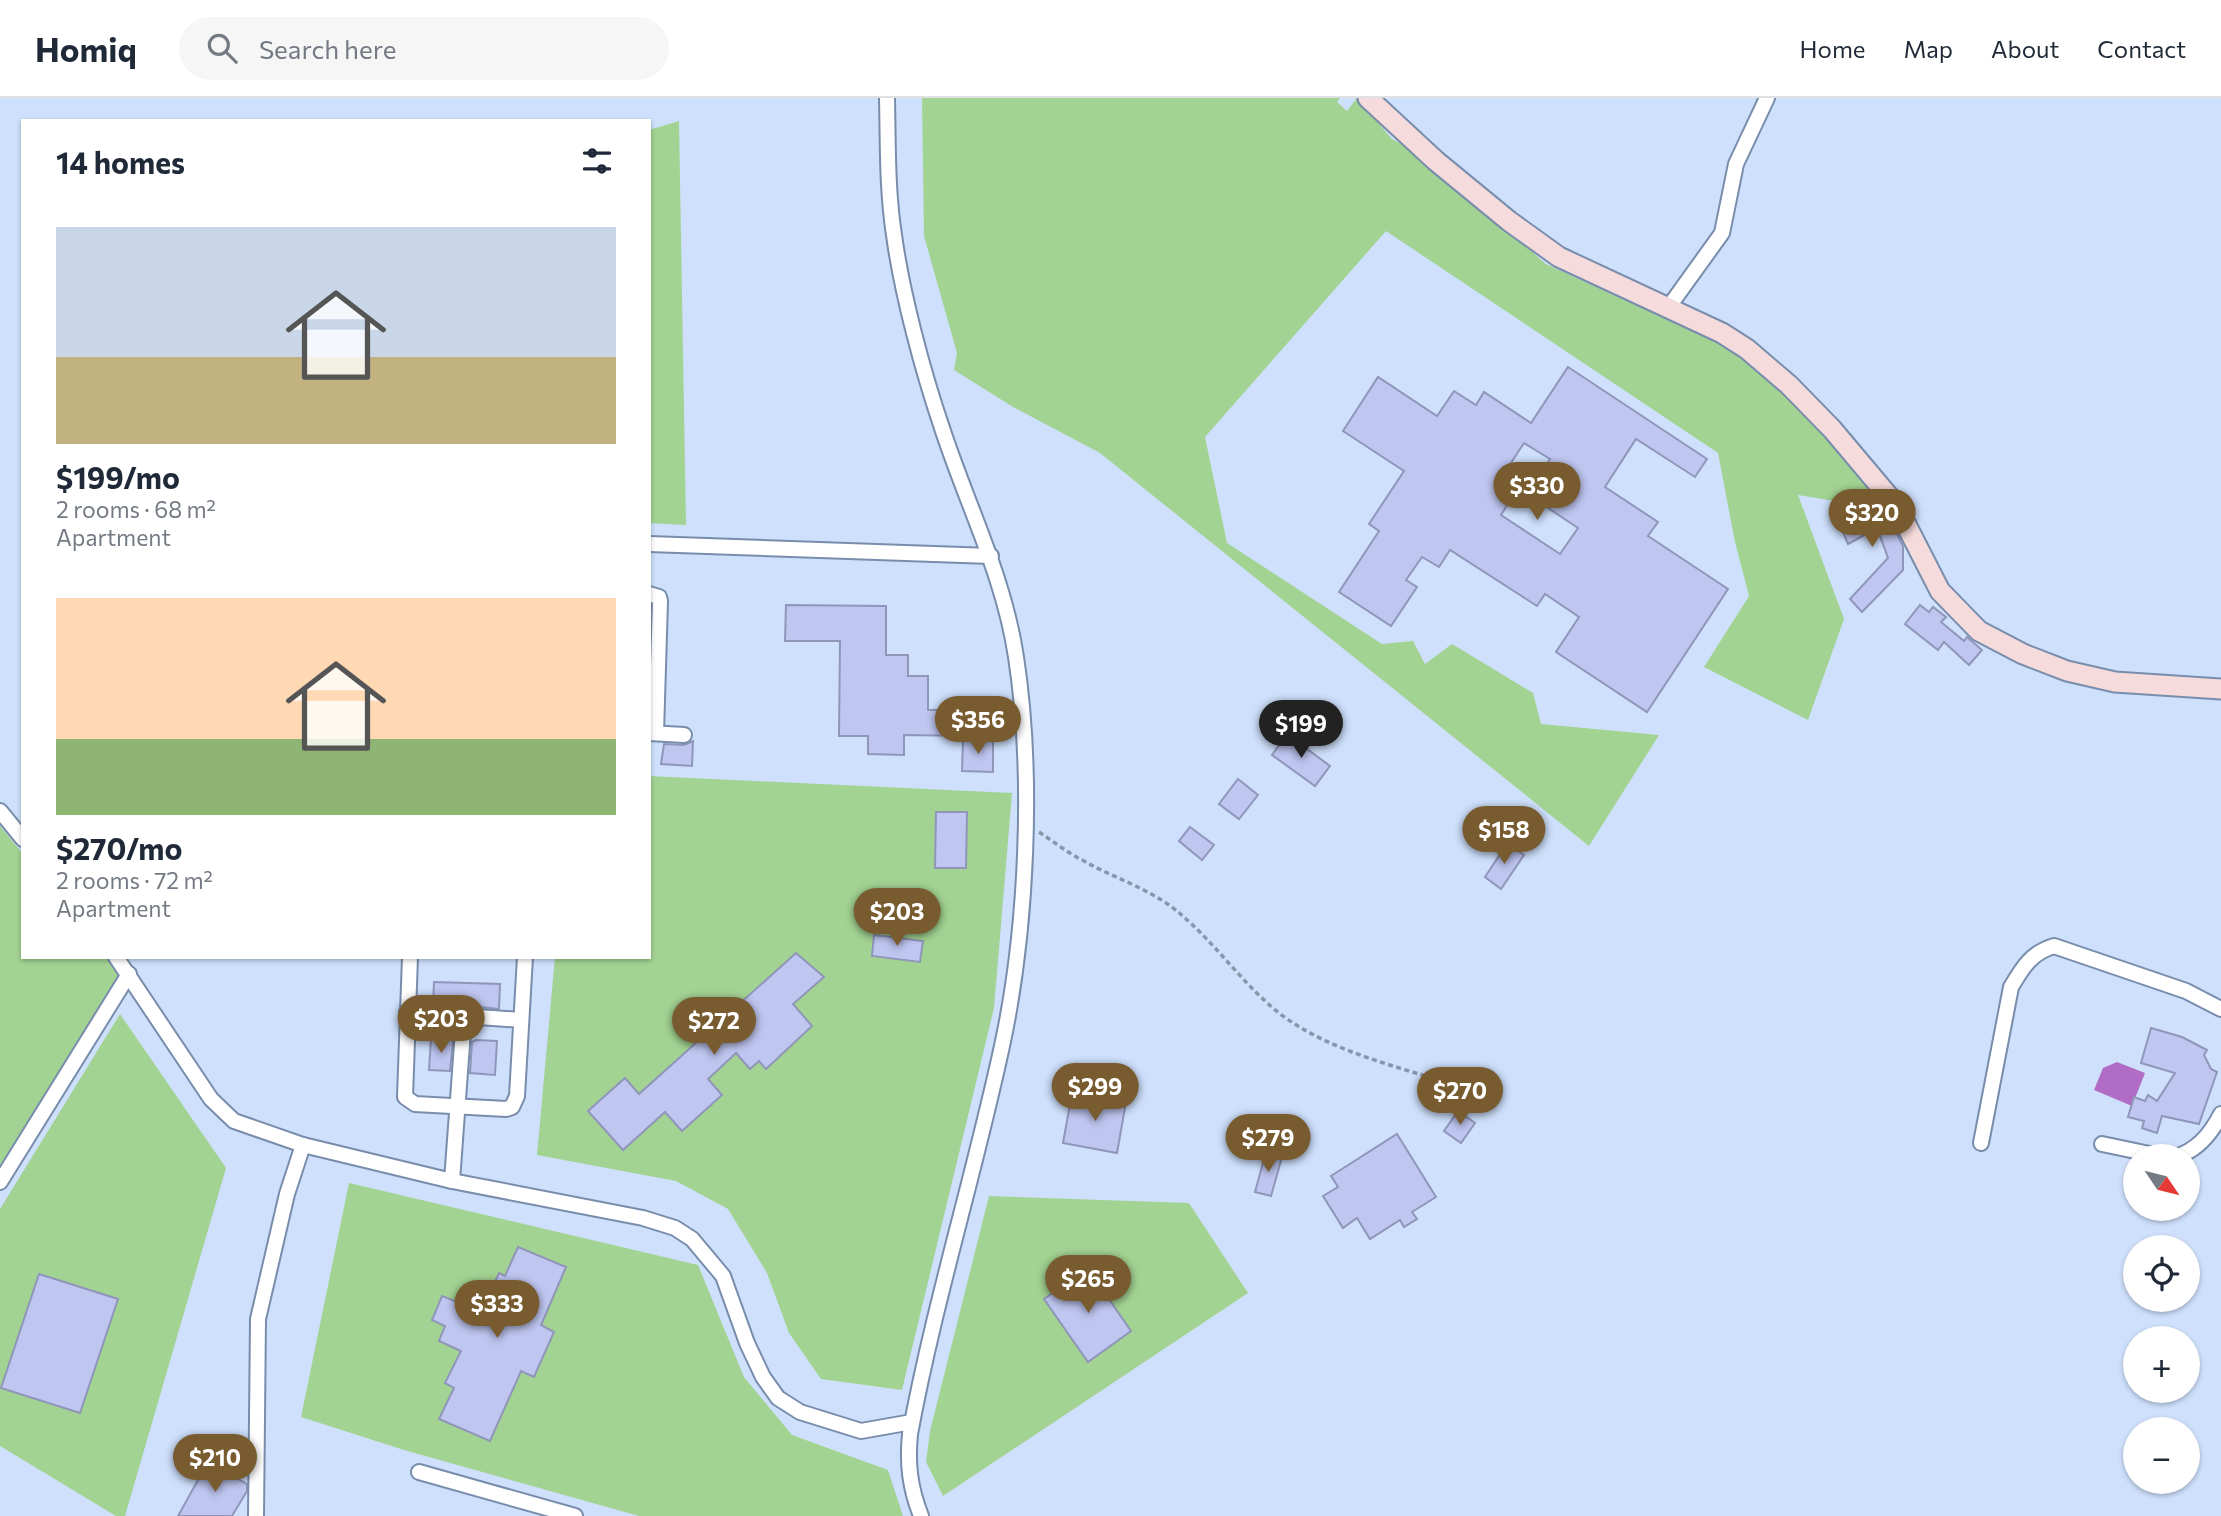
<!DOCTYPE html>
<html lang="en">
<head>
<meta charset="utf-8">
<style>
	body { margin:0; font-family:Commissioner,sans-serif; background:#f6f6f7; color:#1f2937; height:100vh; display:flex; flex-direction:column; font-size:26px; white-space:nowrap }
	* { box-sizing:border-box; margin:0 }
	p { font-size:23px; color:#747a83 }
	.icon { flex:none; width:38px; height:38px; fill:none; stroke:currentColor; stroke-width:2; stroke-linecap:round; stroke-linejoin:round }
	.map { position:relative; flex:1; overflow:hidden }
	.sheet { position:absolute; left:21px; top:21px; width:630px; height:840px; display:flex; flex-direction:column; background:#fff; border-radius:0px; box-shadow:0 2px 5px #0004 }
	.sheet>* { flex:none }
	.needle { width:46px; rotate:125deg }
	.tools { position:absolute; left:2123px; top:1046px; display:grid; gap:14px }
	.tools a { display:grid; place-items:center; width:77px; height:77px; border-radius:50%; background:#fff; box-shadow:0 2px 5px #0004; font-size:35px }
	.price { position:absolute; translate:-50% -60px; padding:0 16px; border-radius:24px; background:#785c2f; color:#fff; font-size:23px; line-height:46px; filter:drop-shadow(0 2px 4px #0008) }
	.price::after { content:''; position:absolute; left:50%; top:42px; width:21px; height:16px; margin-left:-10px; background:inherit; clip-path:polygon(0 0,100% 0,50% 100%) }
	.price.on { background:#222; color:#fff }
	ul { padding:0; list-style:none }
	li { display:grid; align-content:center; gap:14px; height:371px; padding:0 35px }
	li span { display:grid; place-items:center; height:217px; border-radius:0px; color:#555 }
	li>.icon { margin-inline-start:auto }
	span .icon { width:126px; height:126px; fill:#fffc; stroke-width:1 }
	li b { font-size:30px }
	h2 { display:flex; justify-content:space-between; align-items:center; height:84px; padding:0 35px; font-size:30px }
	header { display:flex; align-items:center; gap:42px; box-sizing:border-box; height:98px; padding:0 35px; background:#fff; border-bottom:2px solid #e0e1e3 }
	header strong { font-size:33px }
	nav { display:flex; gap:38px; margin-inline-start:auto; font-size:24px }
	.search { width:490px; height:63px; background:#f6f6f7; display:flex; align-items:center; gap:18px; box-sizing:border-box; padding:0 24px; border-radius:38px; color:#747a83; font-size:26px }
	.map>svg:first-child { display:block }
	.green { fill:#a3d392 }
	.water { fill:#b16dc6 }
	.building { fill:#bfc6f0; stroke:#9096ba; stroke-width:2; fill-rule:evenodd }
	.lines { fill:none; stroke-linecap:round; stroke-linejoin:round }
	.street-casing { stroke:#788dac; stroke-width:18 }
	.secondary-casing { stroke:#788dac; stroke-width:23 }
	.path { stroke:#8896ac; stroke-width:3.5; stroke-dasharray:5 3.5; stroke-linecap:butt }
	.street { stroke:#fff; stroke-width:14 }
	.secondary { stroke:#f6dbdc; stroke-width:19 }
</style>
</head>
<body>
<header>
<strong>Homiq</strong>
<div class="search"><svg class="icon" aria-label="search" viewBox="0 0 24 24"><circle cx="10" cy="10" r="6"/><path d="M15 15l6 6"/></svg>Search here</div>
<nav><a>Home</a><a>Map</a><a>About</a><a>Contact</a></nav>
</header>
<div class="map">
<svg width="2221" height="1418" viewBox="0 0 2221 1418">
	<rect width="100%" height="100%" fill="#cee0fc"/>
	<g class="green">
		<polygon points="922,0 1340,0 1337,4 1347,13 1357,0 1392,41 1417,54 1546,166 1744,257 1784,295 1896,413 1798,397 1844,521 1808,622 1704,569 1749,498 1735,444 1718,355 1386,133 1205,339 1227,445 1382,546 1413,543 1425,566 1452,546 1533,595 1541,626 1659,637 1589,748 1100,355 1013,309 954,272 957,255 924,138"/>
		<polygon points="679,23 686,427 649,425 649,32"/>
		<polygon points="649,678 1012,695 994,910 902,1292 821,1281 789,1235 767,1175 728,1111 676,1083 537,1057 555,859 649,859"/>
		<polygon points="0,728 23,756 23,859 106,859 122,879 0,1073"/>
		<polygon points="120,916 226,1070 125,1418 116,1418 0,1348 0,1111"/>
		<polygon points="349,1085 698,1167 744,1279 792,1337 888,1372 903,1418 639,1418 404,1352 301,1319"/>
		<polygon points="989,1098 1189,1105 1248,1195 943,1398 926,1364 930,1333"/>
	</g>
	<polygon class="water" points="2117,964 2145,975 2132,1008 2094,992 2103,970"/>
	<g class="building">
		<path d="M1568 269 1707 361 1695 379 1636 341 1605 389 1658 424 1648 438 1728 491 1647 614 1556 554 1579 519 1545 496 1537 508 1450 452 1439 469 1422 459 1406 482 1417 489 1391 528 1339 494 1379 433 1369 426 1404 373 1343 333 1378 279 1437 318 1454 293 1476 307 1484 294 1531 325ZM1524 345 1550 361 1534 385 1509 368ZM1518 390 1578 430 1560 456 1501 417Z"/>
		<polygon points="1860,397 1876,428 1874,422 1887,417 1903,448 1903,472 1862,514 1850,501 1888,460 1877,430 1848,446 1835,415"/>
		<polygon points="786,507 886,508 886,557 908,557 908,578 928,578 928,612 975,612 975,638 904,637 904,657 868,656 868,638 839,638 840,543 785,543"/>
		<polygon points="1920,507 1929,514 1933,509 1946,519 1941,524 1964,543 1967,539 1982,552 1969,567 1944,544 1938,552 1905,526"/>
		<polygon points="1287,636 1330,668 1315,688 1272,657"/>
		<polygon points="693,643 692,668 661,666 664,646 684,647"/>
		<polygon points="963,643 993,643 993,674 962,673"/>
		<polygon points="1238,681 1258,697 1239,721 1219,706"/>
		<polygon points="936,714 967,714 966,770 935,770"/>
		<polygon points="1190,729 1214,747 1202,762 1179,743"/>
		<polygon points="1507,746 1524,757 1501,791 1485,779"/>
		<polygon points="874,837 923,843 920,864 872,858"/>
		<polygon points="796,855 824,879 793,906 812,928 766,971 759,963 750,971 736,955 708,981 722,997 682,1033 665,1014 623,1052 588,1013 625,980 639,996"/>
		<polygon points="434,884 500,886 499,911 479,909 479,907 433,906"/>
		<polygon points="2151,930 2182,939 2207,952 2204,957 2211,971 2217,974 2199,1026 2162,1018 2157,1035 2142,1030 2144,1023 2128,1019 2134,999 2145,1003 2148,997 2157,1003 2175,975 2141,965"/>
		<polygon points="431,941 453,942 450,973 429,972"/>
		<polygon points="476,942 497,943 495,977 470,975 472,944"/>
		<polygon points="1072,995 1126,1004 1117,1055 1063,1045"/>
		<polygon points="1458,1013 1475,1025 1461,1045 1444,1033"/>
		<polygon points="1397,1036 1436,1099 1412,1114 1417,1121 1404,1129 1400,1122 1370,1141 1357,1120 1343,1130 1323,1098 1338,1089 1331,1078"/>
		<polygon points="1266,1054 1282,1059 1271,1098 1255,1094"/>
		<polygon points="518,1149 566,1169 541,1227 554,1234 534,1279 521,1273 490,1343 439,1321 454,1290 445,1285 461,1253 439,1243 445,1228 432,1222 442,1198 455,1203 464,1187 488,1199 499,1175 505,1178"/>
		<polygon points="1088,1171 1131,1233 1088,1264 1044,1201"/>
		<polygon points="39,1176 118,1201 80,1315 1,1290"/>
		<polygon points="208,1364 247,1386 247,1393 232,1418 178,1418"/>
	</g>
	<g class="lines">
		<defs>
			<g id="street">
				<path d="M887 0C888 45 887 92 894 137 902 196 923 274 942 330 967 407 1004 478 1016 559 1034 677 1027 832 1002 948 974 1078 934 1206 910 1336 907 1366 910 1390 921 1418"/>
				<polyline points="1668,210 1722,135 1736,66 1767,0"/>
				<polyline points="649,446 991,458"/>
				<polyline points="649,496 659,499 660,503 656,635"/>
				<polyline points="649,635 684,637"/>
				<polyline points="0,713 23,741"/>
				<polyline points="116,859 211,1001 234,1023 303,1047 452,1083 643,1120 675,1130 692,1141 723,1178 747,1245 763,1279 778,1300 800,1314 861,1333 912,1324"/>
				<polyline points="410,859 405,999 415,1006 506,1011 512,1009 517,998 525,859"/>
				<polyline points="407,914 521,922"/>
				<path d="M1981 1045 2011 889C2023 869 2031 855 2054 848L2186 893 2221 911"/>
				<polyline points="2102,1046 2164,1059"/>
				<path d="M2175 1059C2197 1053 2211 1036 2221 1016"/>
				<polyline points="452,1083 464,919"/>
				<polyline points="0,1084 129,876"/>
				<polyline points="419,1374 575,1418"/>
				<polyline points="256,1418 258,1221 287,1096 303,1047"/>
			</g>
			<polyline id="secondary" points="1368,0 1436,63 1509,123 1559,159 1722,235 1747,251 1789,287 1832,331 1896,407 1940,493 1979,533 2023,556 2067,573 2115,584 2221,591"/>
		</defs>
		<use href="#street" class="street-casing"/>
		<use href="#secondary" class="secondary-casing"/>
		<path class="path" d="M1039 734C1054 744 1068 755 1084 763 1112 779 1142 788 1169 807 1211 838 1239 883 1279 915 1325 950 1381 964 1435 981"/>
		<use href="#street" class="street"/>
		<use href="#secondary" class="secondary"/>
	</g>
</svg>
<div class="tools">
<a><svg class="needle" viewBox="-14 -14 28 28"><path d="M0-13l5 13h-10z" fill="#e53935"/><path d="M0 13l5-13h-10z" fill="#747a83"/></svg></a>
<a><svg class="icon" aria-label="locate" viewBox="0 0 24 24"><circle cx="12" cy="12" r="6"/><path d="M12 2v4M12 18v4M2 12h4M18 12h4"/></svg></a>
<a>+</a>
<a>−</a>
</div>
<b class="price" style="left:1537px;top:424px">$330</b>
<b class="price" style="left:1872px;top:451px">$320</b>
<b class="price" style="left:978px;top:658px">$356</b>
<b class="price on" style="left:1301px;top:662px">$199</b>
<b class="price" style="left:1504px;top:768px">$158</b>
<b class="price" style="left:897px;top:850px">$203</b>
<b class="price" style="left:441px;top:957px">$203</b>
<b class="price" style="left:714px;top:959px">$272</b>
<b class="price" style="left:1095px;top:1025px">$299</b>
<b class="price" style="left:1460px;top:1029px">$270</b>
<b class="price" style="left:1268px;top:1076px">$279</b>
<b class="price" style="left:1088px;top:1217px">$265</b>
<b class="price" style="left:497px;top:1242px">$333</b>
<b class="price" style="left:215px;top:1396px">$210</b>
<section class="sheet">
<h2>14 homes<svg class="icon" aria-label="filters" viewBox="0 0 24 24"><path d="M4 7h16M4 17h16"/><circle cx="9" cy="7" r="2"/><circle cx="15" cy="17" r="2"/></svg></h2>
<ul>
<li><span style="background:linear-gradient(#c9d6e8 60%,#c2b280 0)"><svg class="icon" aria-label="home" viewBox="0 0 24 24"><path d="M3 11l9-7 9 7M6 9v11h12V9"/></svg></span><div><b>$199/mo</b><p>2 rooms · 68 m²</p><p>Apartment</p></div></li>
<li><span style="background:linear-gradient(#ffd9b3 65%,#8fb573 0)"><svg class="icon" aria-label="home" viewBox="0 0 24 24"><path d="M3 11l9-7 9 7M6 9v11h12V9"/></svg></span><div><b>$270/mo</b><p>2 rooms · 72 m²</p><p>Apartment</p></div></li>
</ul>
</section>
</div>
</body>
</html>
